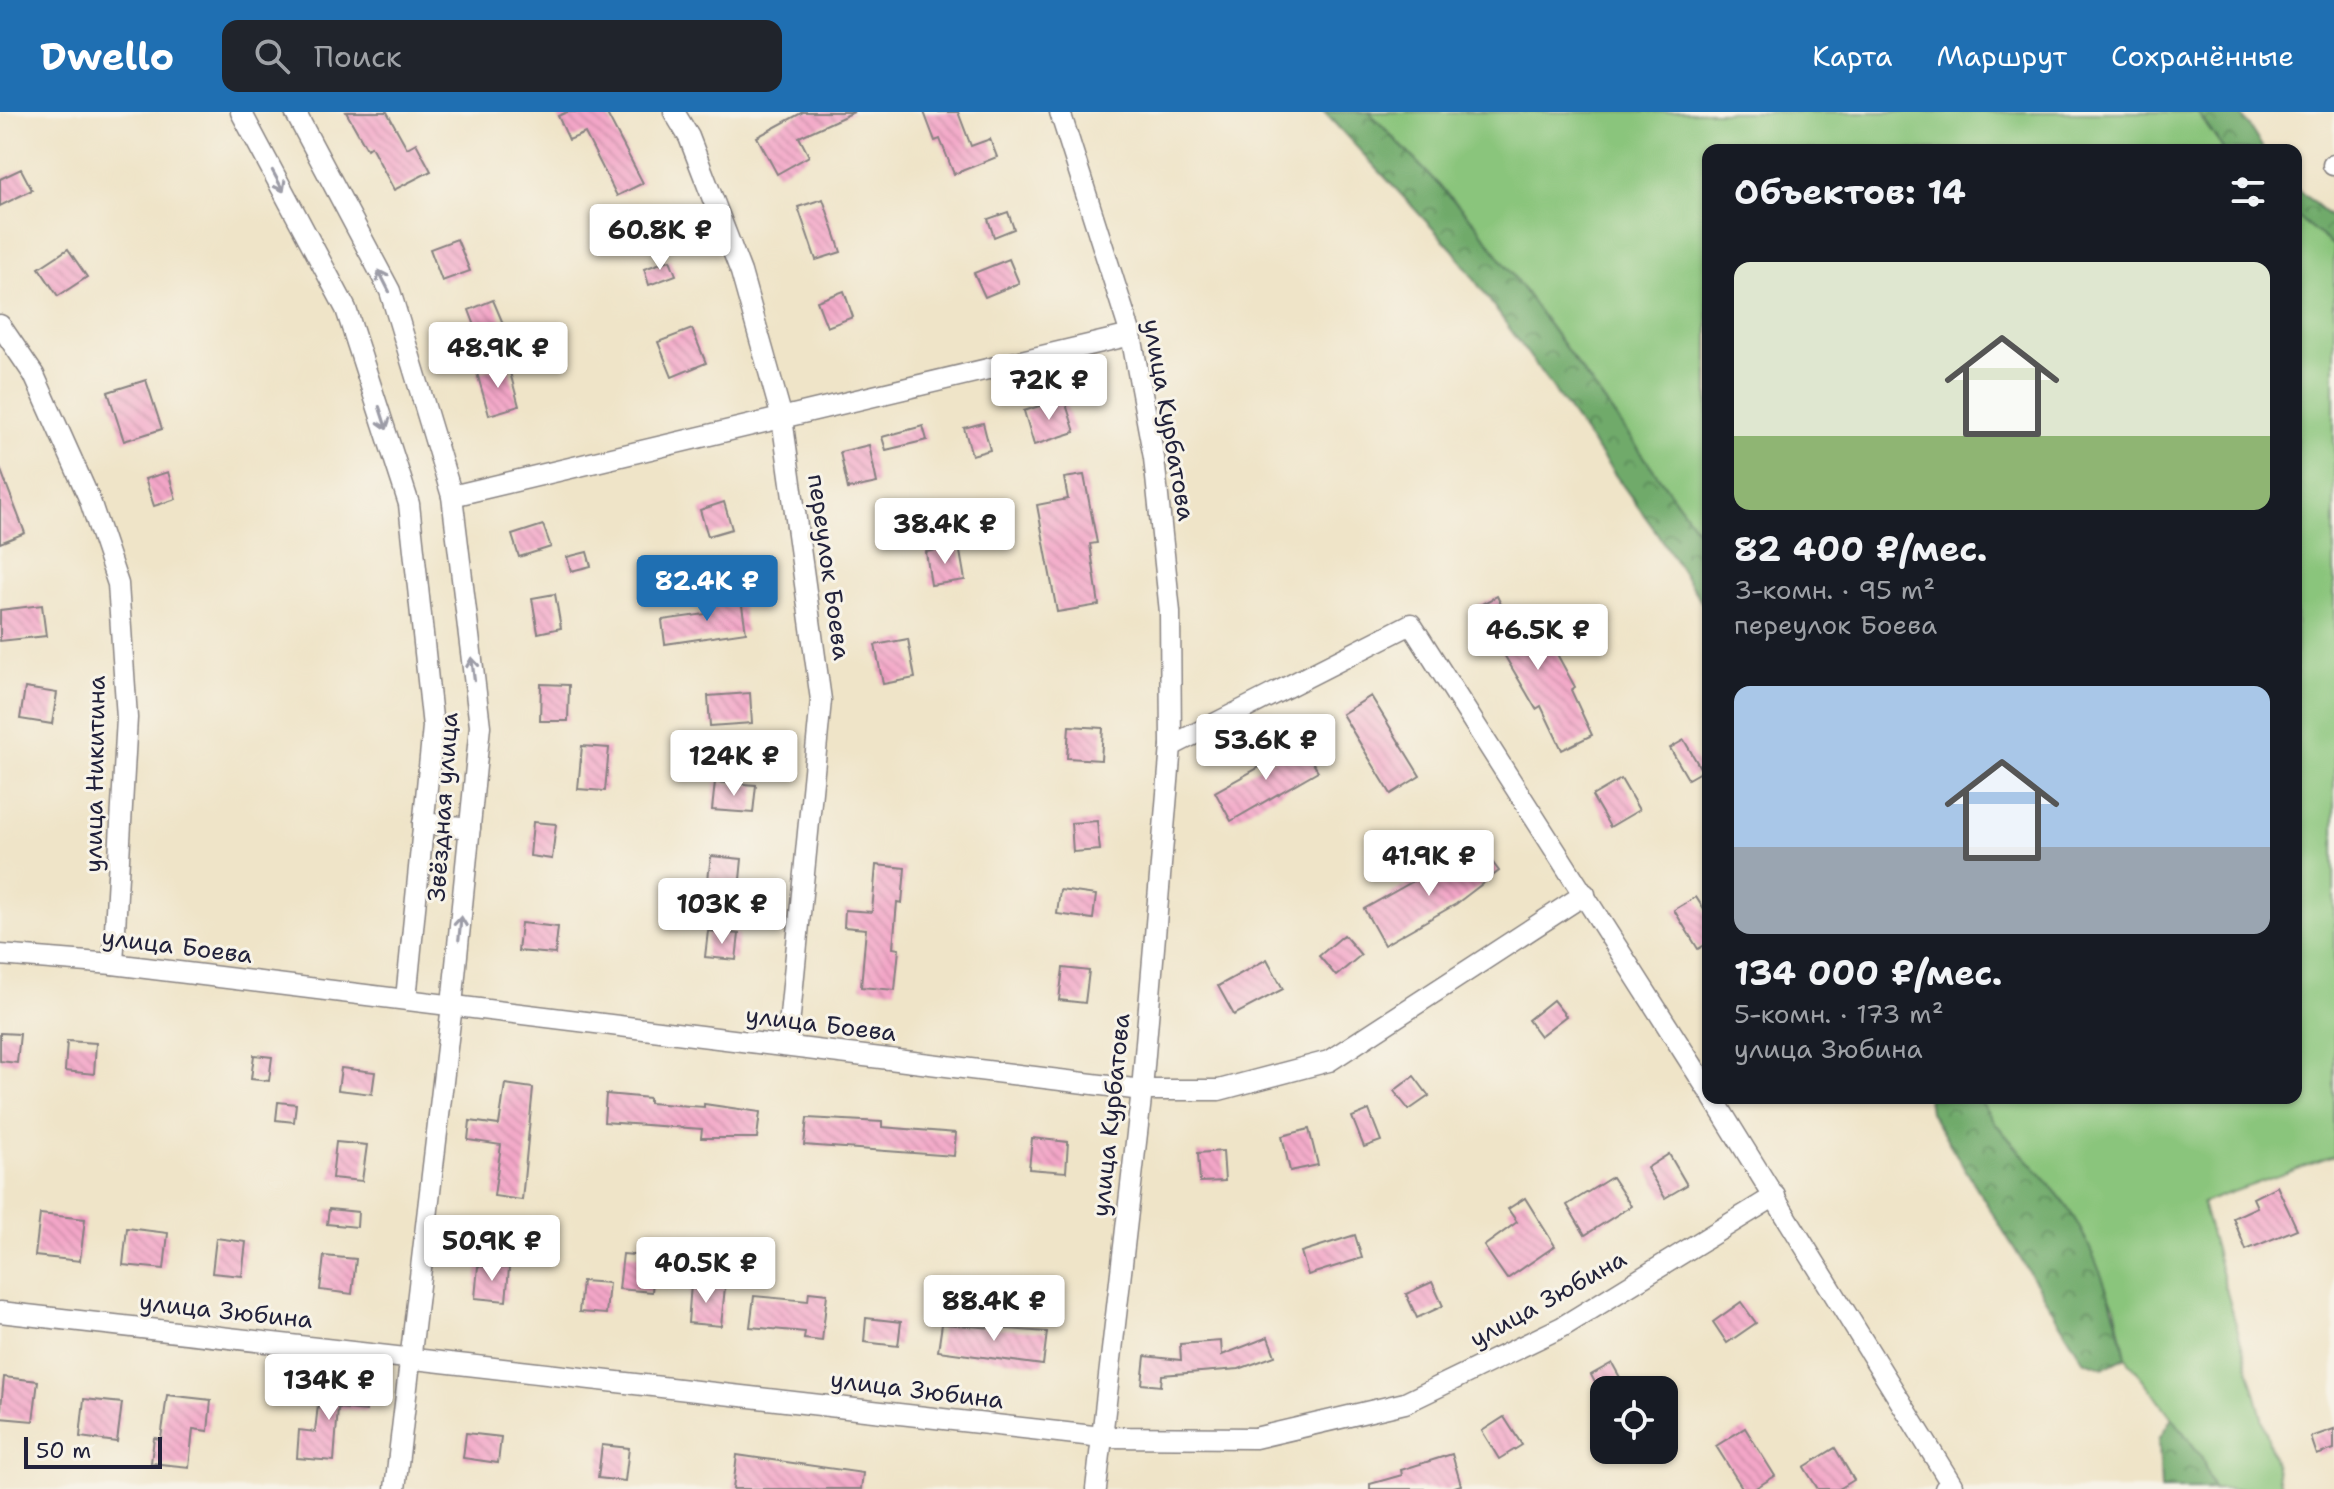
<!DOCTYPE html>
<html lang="ru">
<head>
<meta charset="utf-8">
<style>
	body { margin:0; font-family:"Shantell Sans",sans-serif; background:#20242c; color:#f1f3f6; height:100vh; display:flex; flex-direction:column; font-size:30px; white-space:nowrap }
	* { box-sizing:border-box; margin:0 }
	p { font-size:26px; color:#9ea1a6 }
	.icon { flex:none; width:44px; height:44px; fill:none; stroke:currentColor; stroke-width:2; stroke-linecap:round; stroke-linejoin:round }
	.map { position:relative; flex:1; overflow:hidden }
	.panel { position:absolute; left:1702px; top:32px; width:600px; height:960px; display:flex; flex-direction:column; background:#171b24; border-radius:16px; box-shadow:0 2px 6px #0004 }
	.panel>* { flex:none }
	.tools { position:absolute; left:1590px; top:1264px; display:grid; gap:16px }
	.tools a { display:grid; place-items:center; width:88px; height:88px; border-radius:16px; background:#171b24; box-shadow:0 2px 6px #0004; font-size:40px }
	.scale { position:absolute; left:24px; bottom:20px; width:138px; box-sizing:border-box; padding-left:8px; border:4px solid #22223b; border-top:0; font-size:22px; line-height:28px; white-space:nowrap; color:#22223b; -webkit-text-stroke:6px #f7f3e8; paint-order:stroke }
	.price { position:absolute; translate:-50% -68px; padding:0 18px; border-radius:8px; background:#fff; color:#222; font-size:26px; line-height:52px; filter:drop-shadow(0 2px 4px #0008) }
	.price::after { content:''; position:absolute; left:50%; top:48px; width:24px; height:18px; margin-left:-12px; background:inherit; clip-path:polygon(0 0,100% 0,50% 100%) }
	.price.active { background:#1f6fb2; color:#fff }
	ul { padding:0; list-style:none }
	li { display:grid; align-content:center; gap:16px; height:424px; padding:0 32px }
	li span { display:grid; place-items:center; height:248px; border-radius:16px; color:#555 }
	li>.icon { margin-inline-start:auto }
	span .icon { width:144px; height:144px; fill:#fffc; stroke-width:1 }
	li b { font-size:34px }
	h2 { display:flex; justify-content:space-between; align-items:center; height:96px; padding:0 32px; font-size:34px }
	header { display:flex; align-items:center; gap:48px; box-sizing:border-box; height:112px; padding:0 40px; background:#1f6fb2; color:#fff }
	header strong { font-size:38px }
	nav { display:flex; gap:44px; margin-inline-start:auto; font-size:28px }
	.search { width:560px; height:72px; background:#20242c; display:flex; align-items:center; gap:20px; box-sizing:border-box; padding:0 28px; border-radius:16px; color:#9ea1a6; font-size:30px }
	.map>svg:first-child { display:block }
	.grass { fill:#8ac57b; stroke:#56745b; stroke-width:2 }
	.forest { fill:url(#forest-crowns); stroke:#486653; stroke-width:2 }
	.building { fill:url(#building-back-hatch) }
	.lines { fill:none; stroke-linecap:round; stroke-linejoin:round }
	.minor-casing { stroke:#888382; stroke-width:23 }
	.minor { stroke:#fff; stroke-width:20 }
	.oneway { stroke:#9c9ca7 }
	.labels { text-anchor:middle; stroke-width:6; stroke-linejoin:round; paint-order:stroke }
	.street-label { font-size:24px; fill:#22223b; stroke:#f7f3e8 }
</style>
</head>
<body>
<header>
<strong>Dwello</strong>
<div class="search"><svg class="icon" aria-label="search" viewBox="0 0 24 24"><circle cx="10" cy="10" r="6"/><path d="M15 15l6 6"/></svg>Поиск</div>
<nav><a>Карта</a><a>Маршрут</a><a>Сохранённые</a></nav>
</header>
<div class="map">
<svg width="2334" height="1377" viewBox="0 0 2334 1377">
	<defs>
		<pattern id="forest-crowns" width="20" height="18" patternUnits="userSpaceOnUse" patternTransform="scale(2)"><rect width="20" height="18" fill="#6faa6b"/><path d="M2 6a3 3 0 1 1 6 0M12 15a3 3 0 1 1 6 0" fill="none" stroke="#5b8a59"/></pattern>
		<pattern id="building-back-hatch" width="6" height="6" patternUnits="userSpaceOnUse" patternTransform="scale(2)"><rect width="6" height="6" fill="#f3a6c7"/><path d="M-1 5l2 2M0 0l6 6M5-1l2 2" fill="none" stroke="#d08fac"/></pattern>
	</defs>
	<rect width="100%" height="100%" fill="#f7f3e8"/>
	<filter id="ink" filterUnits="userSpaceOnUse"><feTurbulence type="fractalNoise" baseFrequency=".0125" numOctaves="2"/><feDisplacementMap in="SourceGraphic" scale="16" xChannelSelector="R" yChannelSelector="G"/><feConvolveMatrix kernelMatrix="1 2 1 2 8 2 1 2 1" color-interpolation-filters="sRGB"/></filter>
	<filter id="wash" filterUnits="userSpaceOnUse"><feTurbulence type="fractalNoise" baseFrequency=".006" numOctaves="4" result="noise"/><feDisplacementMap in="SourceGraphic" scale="32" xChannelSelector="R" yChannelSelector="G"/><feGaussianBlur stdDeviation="1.8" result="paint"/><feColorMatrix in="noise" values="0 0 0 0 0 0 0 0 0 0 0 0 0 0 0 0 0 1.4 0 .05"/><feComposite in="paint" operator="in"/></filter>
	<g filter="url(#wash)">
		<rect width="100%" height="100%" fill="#efe4c8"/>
		<g class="grass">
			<polygon points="1369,0 2197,0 2224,38 1708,38 1708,433 1475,111"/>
			<polygon points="2296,104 2334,134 2334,1044 2202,1091 2282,1377 2213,1377 2201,1344 2126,1245 2115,1194 1978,986 2296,986"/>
		</g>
		<g class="forest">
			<polygon points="1324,0 1369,0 1475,111 1708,433 1708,500 1657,421 1453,138"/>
			<polygon points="2197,0 2240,0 2264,38 2224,38"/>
			<polygon points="2296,76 2334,108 2334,134 2296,104"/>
			<path d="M1928 986H1978C2003 1027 2041 1057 2068 1096 2095 1137 2116 1198 2126 1245L2104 1256 2083 1248 1930 1000Z"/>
			<polygon points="2172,1305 2201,1344 2213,1377 2161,1377 2159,1327"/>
		</g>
		<g id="blocks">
			<g class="building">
				<polygon points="346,0 387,0 407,36 416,31 431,59 394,78 371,34 367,37"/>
				<polygon points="567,0 606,0 643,71 617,84 585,21 569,28 558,4"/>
				<polygon points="803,0 854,0 799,25 809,44 777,62 757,25"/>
				<polygon points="924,0 958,0 971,34 990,27 997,45 954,62 940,27 935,29"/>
				<polygon points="21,57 32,78 0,94 0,67"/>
				<polygon points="823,87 841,140 816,148 798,95"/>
				<polygon points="1008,100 1014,117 994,125 988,107"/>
				<polygon points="457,127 470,159 442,169 430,137"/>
				<polygon points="68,137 87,165 58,184 39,156"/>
				<polygon points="1009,147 1019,171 985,185 974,161"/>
				<polygon points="670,148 676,163 649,173 644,157"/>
				<polygon points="844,179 853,205 827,215 817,189"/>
				<polygon points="493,188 507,221 482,232 469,198"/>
				<polygon points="692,217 706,251 672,265 658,230"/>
				<polygon points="508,253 519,294 489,303 477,261"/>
				<polygon points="146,268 162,317 124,329 108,280"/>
				<polygon points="1064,286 1075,320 1034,333 1024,299"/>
				<polygon points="983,311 990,338 972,343 964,316"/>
				<polygon points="923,314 927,328 886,338 882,325"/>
				<polygon points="869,333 877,371 848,377 840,340"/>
				<polygon points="0,356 25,421 0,431"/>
				<polygon points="168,360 176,387 154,394 145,367"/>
				<polygon points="1084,363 1097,431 1090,432 1099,493 1057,500 1037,393 1068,387 1064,366"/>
				<polygon points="724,390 732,417 708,424 700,398"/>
				<polygon points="543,413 551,435 519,445 512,423"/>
				<polygon points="959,434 965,468 931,473 926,440"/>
				<polygon points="587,440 591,454 571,459 567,445"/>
				<polygon points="691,459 692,475 672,477 670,461"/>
				<polygon points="555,482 561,516 538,521 532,486"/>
				<polygon points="1497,484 1506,503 1519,496 1541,536 1551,531 1575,575 1571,578 1592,623 1562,638 1541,594 1536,597 1476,495"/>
				<polygon points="741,487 746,520 665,532 662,508 706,502 705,492"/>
				<polygon points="42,493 46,524 0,529 0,498"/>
				<polygon points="908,527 915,566 883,572 875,533"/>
				<polygon points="541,572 569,573 568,609 540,609"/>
				<polygon points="25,576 57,581 52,612 20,607"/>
				<polygon points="750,581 752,611 710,614 708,584"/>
				<polygon points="1371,584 1420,664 1391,682 1342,602"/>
				<polygon points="1069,614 1103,616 1101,648 1067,646"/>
				<polygon points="1684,628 1702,659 1688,667 1670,636"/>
				<polygon points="1301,632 1318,659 1231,709 1215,680"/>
				<polygon points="582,634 609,636 605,679 578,677"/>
				<polygon points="1621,667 1639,698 1610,715 1592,684"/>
				<polygon points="715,670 756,673 753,701 712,698"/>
				<polygon points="1097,709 1100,738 1073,740 1071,711"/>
				<polygon points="533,710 556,712 552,747 530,744"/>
				<polygon points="1481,735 1499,759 1456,792 1384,833 1364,797 1419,766 1426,777"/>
				<polygon points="711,744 742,747 739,778 707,775"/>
				<polygon points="876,753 905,756 902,791 897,790 893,836 899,837 895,878 861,875 866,817 844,815 845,798 872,800"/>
				<polygon points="1060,778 1096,783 1093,807 1057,802"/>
				<polygon points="1696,785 1708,804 1708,831 1698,837 1674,798"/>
				<polygon points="521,811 558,815 555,842 518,839"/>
				<polygon points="708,819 739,822 736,848 705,845"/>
				<polygon points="1344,823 1361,843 1336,864 1319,844"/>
				<polygon points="1267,847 1283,877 1234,903 1218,874"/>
				<polygon points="1063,856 1089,859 1085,891 1059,888"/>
				<polygon points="1553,888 1566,904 1540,924 1528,908"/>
				<polygon points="0,921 20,922 17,951 0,949"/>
				<polygon points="67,929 96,931 94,962 65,959"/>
				<polygon points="254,943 272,945 269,969 251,967"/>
				<polygon points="341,956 375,960 372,982 338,978"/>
				<polygon points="1414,964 1429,984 1409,998 1394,979"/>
				<polygon points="505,972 533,976 522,1088 494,1084 501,1033 468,1028 470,1009 499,1013"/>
				<polygon points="606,982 649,986 649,991 704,995 704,992 760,1000 757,1026 701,1026 702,1017 604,1010"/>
				<polygon points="278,990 296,992 294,1010 276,1008"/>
				<polygon points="1369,998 1381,1029 1364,1035 1352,1005"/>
				<polygon points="807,1006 882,1010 882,1015 956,1021 954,1044 804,1033"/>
				<polygon points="1309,1017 1318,1053 1290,1059 1282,1024"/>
				<polygon points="1032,1026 1068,1030 1066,1060 1029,1057"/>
				<polygon points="336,1030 367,1033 362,1069 332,1066"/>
				<polygon points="1223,1039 1225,1069 1200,1070 1198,1041"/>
				<polygon points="1669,1042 1687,1073 1665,1086 1647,1056"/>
				<polygon points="1612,1065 1631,1094 1585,1123 1567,1093"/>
				<polygon points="2277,1074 2297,1117 2246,1138 2233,1106 2257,1095 2253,1086"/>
				<polygon points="1525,1086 1555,1134 1507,1167 1484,1134 1517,1110 1508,1097"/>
				<polygon points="329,1097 358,1100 357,1115 327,1112"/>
				<polygon points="40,1102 85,1107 80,1149 35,1144"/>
				<polygon points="127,1116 168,1121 164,1157 123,1153"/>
				<polygon points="1355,1123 1362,1146 1308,1163 1301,1140"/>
				<polygon points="216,1126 246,1130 242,1164 212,1161"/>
				<polygon points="623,1142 655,1145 652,1180 619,1177"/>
				<polygon points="324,1144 356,1147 352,1182 320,1178"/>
				<polygon points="478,1154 509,1156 506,1189 475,1186"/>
				<polygon points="582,1169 609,1171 606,1202 579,1200"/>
				<polygon points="1432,1170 1443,1194 1417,1206 1406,1182"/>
				<polygon points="691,1172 725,1175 721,1214 688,1211"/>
				<polygon points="809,1180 827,1182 822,1229 804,1227 805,1220 750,1215 754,1184 808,1189"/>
				<polygon points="1741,1190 1756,1211 1727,1231 1713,1210"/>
				<polygon points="866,1206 901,1210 898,1234 864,1230"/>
				<polygon points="942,1212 1047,1220 1043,1253 938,1239"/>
				<polygon points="1268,1225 1275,1244 1239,1257 1162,1263 1161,1274 1142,1272 1145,1244 1181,1248 1180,1232 1221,1229 1222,1243"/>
				<polygon points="1612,1251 1627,1278 1599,1278 1591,1263"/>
				<polygon points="4,1265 38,1269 33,1309 0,1306"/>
				<polygon points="320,1274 368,1279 366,1299 338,1296 334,1349 297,1346 299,1318 315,1320"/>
				<polygon points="167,1283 211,1288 208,1319 193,1317 189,1355 151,1351 154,1326 161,1327"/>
				<polygon points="84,1287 122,1291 117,1330 80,1325"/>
				<polygon points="1504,1305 1522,1333 1499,1347 1482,1319"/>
				<polygon points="1745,1316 1775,1364 1754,1377 1743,1377 1716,1334"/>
				<polygon points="2334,1317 2334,1337 2317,1343 2311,1325"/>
				<polygon points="466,1321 501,1325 498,1351 463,1346"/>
				<polygon points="602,1333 629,1336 625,1369 598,1366"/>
				<polygon points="1835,1336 1854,1368 1839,1377 1818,1377 1804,1355"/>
				<polygon points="1452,1342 1461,1373 1448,1377 1370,1377 1370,1372 1402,1363 1401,1358"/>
				<polygon points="737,1343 863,1361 861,1377 733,1377"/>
			</g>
		</g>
	</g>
	<g filter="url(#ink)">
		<use href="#blocks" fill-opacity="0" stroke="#888382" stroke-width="2"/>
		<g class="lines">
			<defs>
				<g id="minor">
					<polyline points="241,0 346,197 409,392 433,615 406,887"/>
					<polyline points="295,0 390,179 452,384 480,614 452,893 395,1377"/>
					<polyline points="674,0 689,25 741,160 782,306 821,588 787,934"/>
					<polyline points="1060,0 1131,223 1154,346 1170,500 1171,634 1142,978 1096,1377"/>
					<polyline points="2333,53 2334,53"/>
					<polyline points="0,213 34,263 89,386 118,472 127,606 113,852"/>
					<polyline points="452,384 1131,223"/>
					<polyline points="1171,634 1411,512 1708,978"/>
					<polyline points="423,711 470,716"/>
					<polyline points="0,843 113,852 1142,978 1219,978 1329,949 1585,782"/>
					<polyline points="1713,986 1952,1373 1945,1377"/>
					<polyline points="0,1200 1102,1325 1255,1326 1405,1291 1562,1215 1775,1084"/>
				</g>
			</defs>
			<use href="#minor" class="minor-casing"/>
			<use href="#minor" class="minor"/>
		</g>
		<defs><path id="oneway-shaft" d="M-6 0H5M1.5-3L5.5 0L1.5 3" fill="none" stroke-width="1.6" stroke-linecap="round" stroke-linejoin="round" transform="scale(2)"/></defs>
		<g class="oneway">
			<use href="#oneway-shaft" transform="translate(278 69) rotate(62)"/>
			<use href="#oneway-shaft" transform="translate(384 169) rotate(-117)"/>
			<use href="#oneway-shaft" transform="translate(383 306) rotate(72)"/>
			<use href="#oneway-shaft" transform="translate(473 557) rotate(-97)"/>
			<use href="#oneway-shaft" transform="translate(460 816) rotate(-84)"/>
		</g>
	</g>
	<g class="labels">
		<g class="street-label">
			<text transform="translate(1169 308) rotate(80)" y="8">улица Курбатова</text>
			<text transform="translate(829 455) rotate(82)" y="8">переулок Боева</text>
			<text transform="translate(95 662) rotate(-89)" y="8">улица Никитина</text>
			<text transform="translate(443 695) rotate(-86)" y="8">Звёздная улица</text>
			<text transform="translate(177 834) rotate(7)" y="8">улица Боева</text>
			<text transform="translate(821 912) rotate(7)" y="8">улица Боева</text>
			<text transform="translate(1111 1003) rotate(-84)" y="8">улица Курбатова</text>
			<text transform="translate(1548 1187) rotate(-29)" y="8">улица Зюбина</text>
			<text transform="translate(226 1199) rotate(6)" y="8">улица Зюбина</text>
			<text transform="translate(917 1278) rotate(7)" y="8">улица Зюбина</text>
		</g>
	</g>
</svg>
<div class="tools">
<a><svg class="icon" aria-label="locate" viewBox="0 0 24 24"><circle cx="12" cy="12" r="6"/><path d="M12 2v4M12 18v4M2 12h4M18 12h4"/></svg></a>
</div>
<div class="scale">50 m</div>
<b class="price" style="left:660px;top:160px">60.8K ₽</b>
<b class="price" style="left:498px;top:278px">48.9K ₽</b>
<b class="price" style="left:1049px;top:310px">72K ₽</b>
<b class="price" style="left:945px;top:454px">38.4K ₽</b>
<b class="price active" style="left:707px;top:511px">82.4K ₽</b>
<b class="price" style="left:1538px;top:560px">46.5K ₽</b>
<b class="price" style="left:1266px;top:670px">53.6K ₽</b>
<b class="price" style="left:734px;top:686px">124K ₽</b>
<b class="price" style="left:1429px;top:786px">41.9K ₽</b>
<b class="price" style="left:722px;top:834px">103K ₽</b>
<b class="price" style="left:492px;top:1171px">50.9K ₽</b>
<b class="price" style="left:706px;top:1193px">40.5K ₽</b>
<b class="price" style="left:994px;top:1231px">88.4K ₽</b>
<b class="price" style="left:329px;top:1310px">134K ₽</b>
<section class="panel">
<h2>Объектов: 14<svg class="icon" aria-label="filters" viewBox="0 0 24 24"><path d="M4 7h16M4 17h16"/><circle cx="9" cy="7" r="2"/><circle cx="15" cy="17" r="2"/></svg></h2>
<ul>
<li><span style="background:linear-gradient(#dfe7d0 70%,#8fb573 0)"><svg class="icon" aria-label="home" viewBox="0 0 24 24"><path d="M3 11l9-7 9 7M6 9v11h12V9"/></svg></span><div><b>82 400 ₽/мес.</b><p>3-комн. · 95 m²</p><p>переулок Боева</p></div></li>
<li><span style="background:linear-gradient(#a9c7e8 65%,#9aa5b1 0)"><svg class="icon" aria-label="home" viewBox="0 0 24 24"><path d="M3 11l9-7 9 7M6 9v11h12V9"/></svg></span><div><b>134 000 ₽/мес.</b><p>5-комн. · 173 m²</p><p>улица Зюбина</p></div></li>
</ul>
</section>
</div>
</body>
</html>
